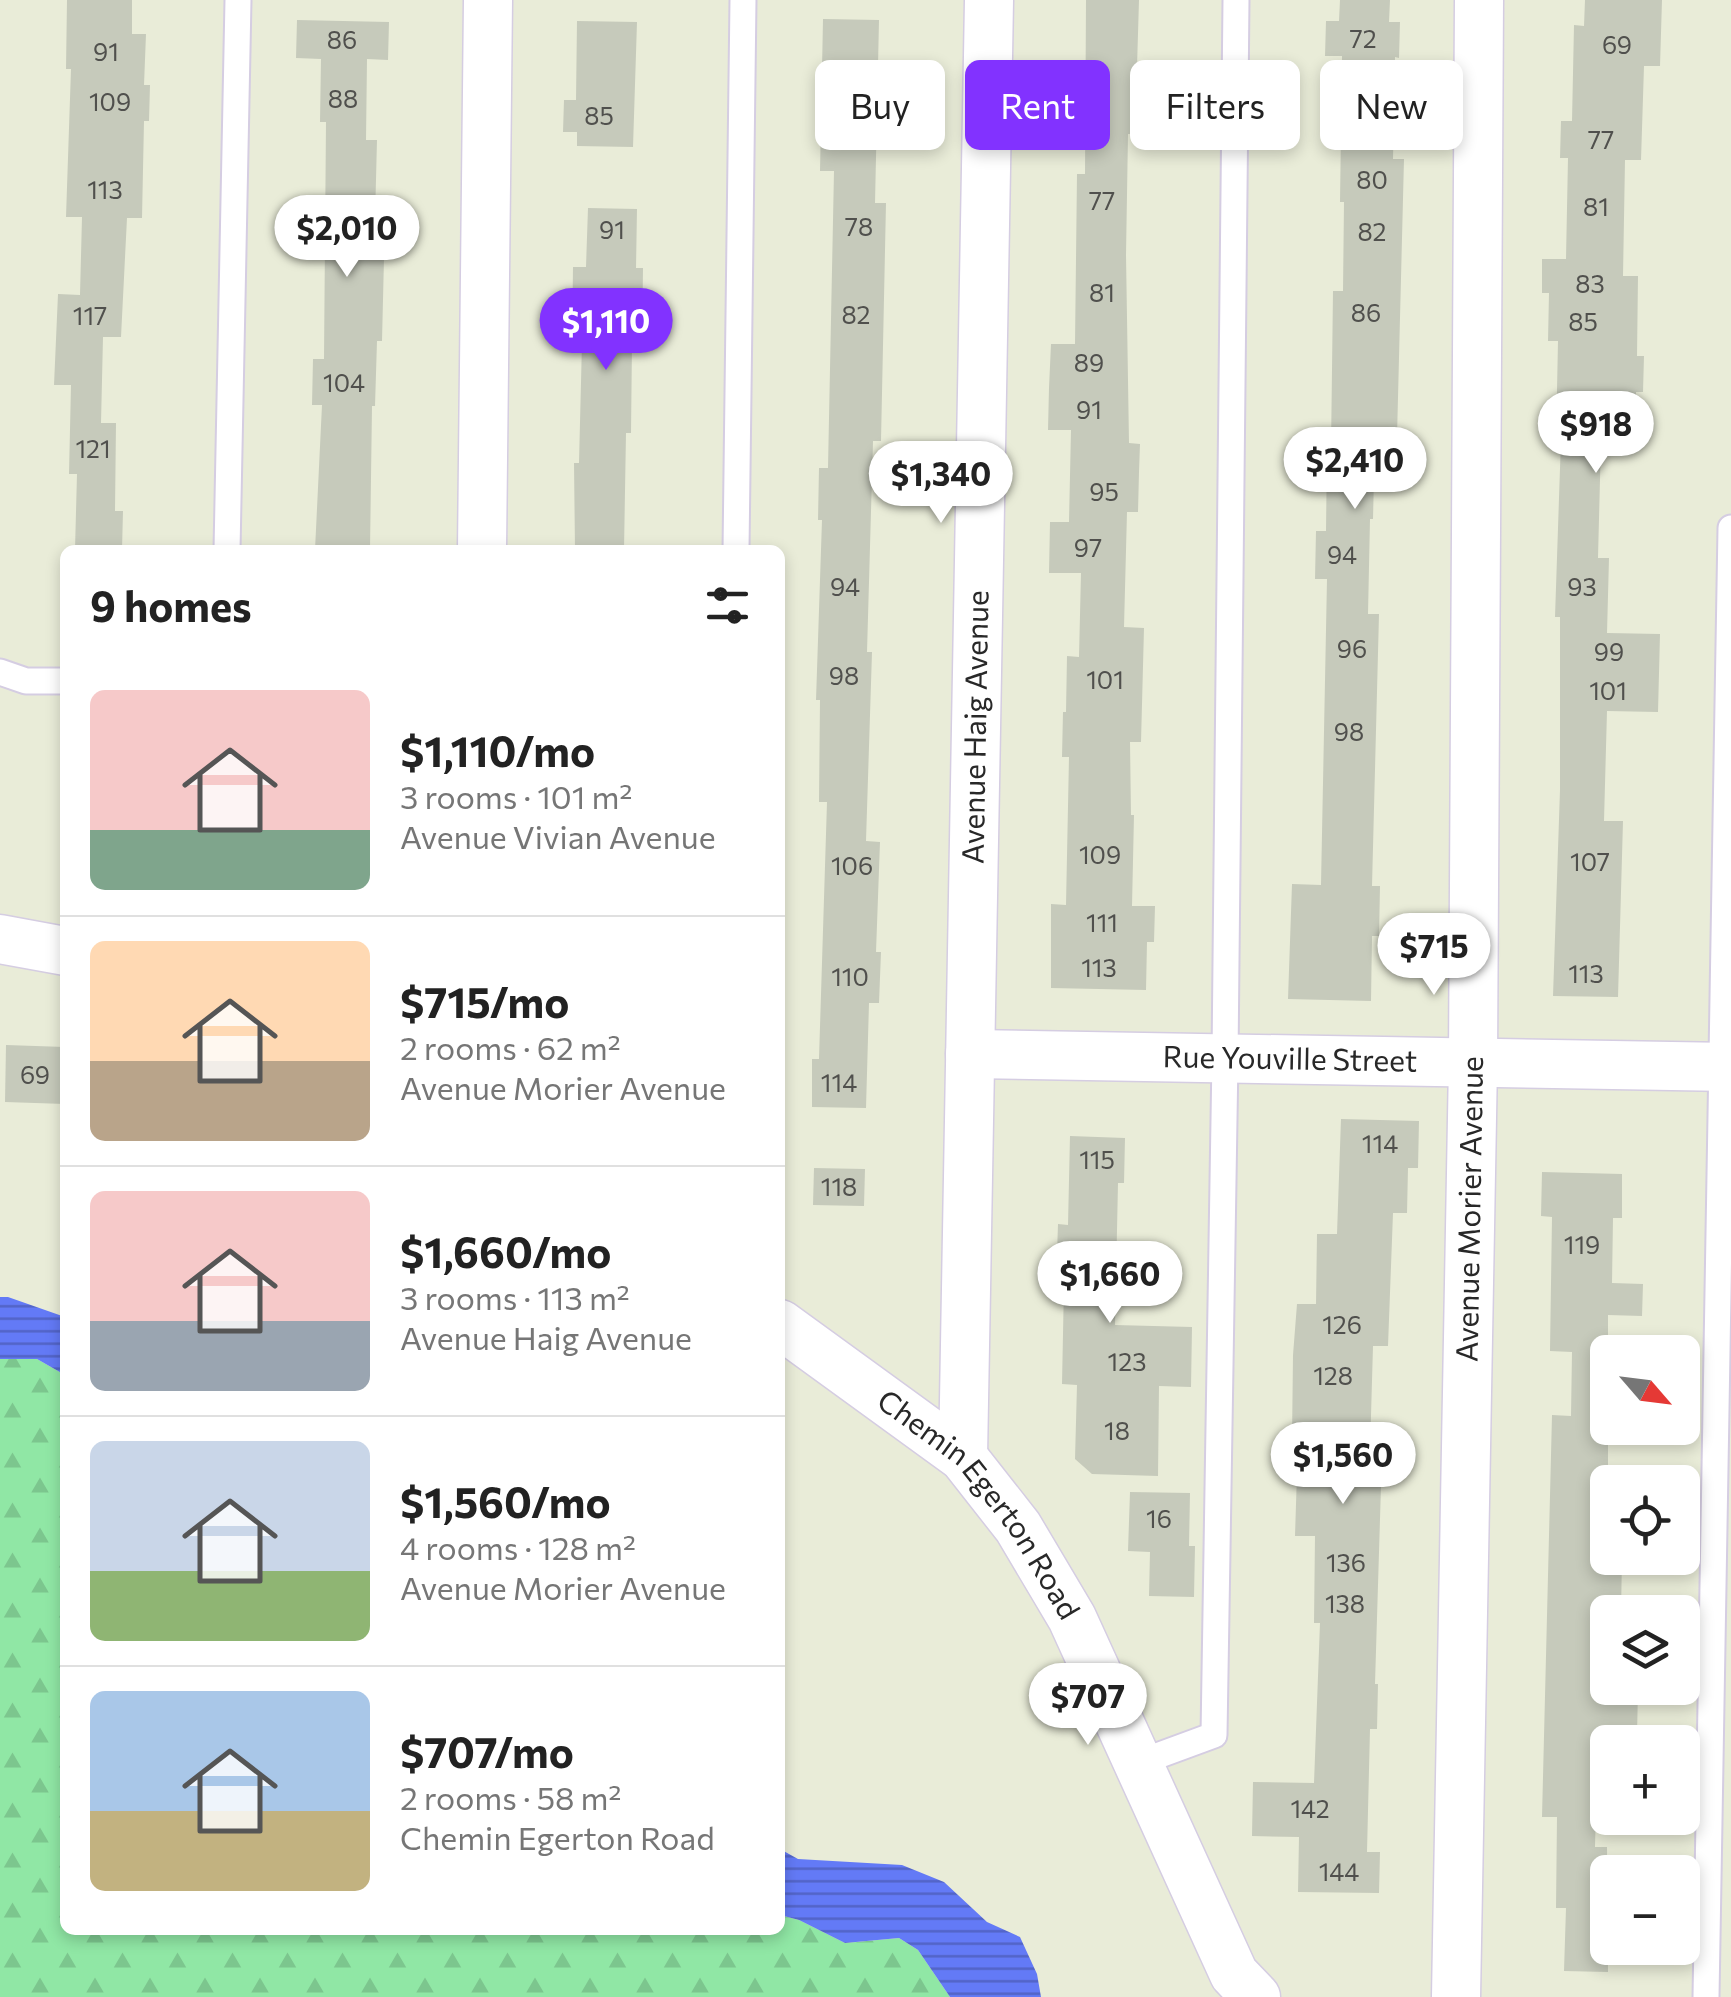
<!DOCTYPE html>
<html lang="en">
<head>
<meta charset="utf-8">
<style>
	body { margin:0; font-family:Commissioner,sans-serif; background:#f2f2f2; color:#222; height:100vh; display:flex; flex-direction:column; font-size:38px; white-space:nowrap }
	* { box-sizing:border-box; margin:0 }
	p { font-size:32px; color:#767676 }
	.icon { flex:none; width:55px; height:55px; fill:none; stroke:currentColor; stroke-width:2; stroke-linecap:round; stroke-linejoin:round }
	.map { position:relative; flex:1; overflow:hidden }
	.details { position:absolute; left:60px; top:545px; width:725px; height:1390px; display:flex; flex-direction:column; background:#fff; border-radius:15px; box-shadow:0 5px 15px #0003 }
	.details>* { flex:none }
	.top-card { position:absolute; left:815px; top:60px; width:765px; height:90px; display:flex; gap:20px }
	.needle { width:65px; rotate:118deg }
	.tools { position:absolute; left:1590px; top:1335px; display:grid; gap:20px }
	.tools a { display:grid; place-items:center; width:110px; height:110px; border-radius:15px; background:#fff; box-shadow:0 5px 15px #0003; font-size:50px }
	.price { position:absolute; translate:-50% -85px; padding:0 22px; border-radius:35px; background:#fff; color:#222; font-size:32px; line-height:65px; filter:drop-shadow(0 2px 5px #0008) }
	.price::after { content:''; position:absolute; left:50%; top:60px; width:30px; height:22px; margin-left:-15px; background:inherit; clip-path:polygon(0 0,100% 0,50% 100%) }
	.price.current { background:#8232ff; color:#fff }
	ul { padding:0; list-style:none }
	li { display:flex; align-items:center; gap:30px; height:250px; padding:0 30px }
	li+li { border-top:2px solid #e0e0e0 }
	li span { display:grid; place-items:center; flex:none; width:280px; height:200px; border-radius:15px; color:#555 }
	li>.icon { margin-inline-start:auto }
	span .icon { width:120px; height:120px; fill:#fffc; stroke-width:1 }
	li b { font-size:42px }
	h2 { display:flex; justify-content:space-between; align-items:center; height:120px; padding:0 30px; font-size:42px }
	.pill { padding:0 35px; border-radius:15px; background:#fff; box-shadow:0 5px 15px #0003; font-size:35px; line-height:90px }
	.pill.current { background:#8232ff; color:#fff }
	.map>svg:first-child { display:block }
	.forest { fill:url(#forest-firs) }
	.water { fill:url(#water-rules) }
	.building { fill:#c6cabb }
	.lines { fill:none; stroke-linecap:round; stroke-linejoin:round }
	.service-casing { stroke:#d5cde2; stroke-width:29 }
	.minor-casing { stroke:#d5cde2; stroke-width:51 }
	.service { stroke:#fff; stroke-width:25 }
	.minor { stroke:#fff; stroke-width:48 }
	.labels { text-anchor:middle; stroke-width:9; stroke-linejoin:round; paint-order:stroke }
	.number-label { font-size:25px; fill:#50504d }
	.street-label { font-size:30px; fill:#282828; stroke:#fff }
</style>
</head>
<body>
<div class="map">
<svg width="1731" height="1997" viewBox="0 0 1731 1997">
	<defs>
		<pattern id="forest-firs" width="22" height="20" patternUnits="userSpaceOnUse" patternTransform="scale(2.5)"><rect width="22" height="20" fill="#90e7a5"/><path d="M5 1l3.5 6h-7zM16 11l3.5 6h-7z" fill="#7cc68e"/></pattern>
		<pattern id="water-rules" width="6" height="5" patternUnits="userSpaceOnUse" patternTransform="scale(2.5)"><rect width="6" height="5" fill="#637af6"/><path d="M0 2.5h6" fill="none" stroke="#5264c7"/></pattern>
	</defs>
	<rect width="100%" height="100%" fill="#e9ecd8"/>
	<polygon class="forest" points="0,1359 37,1359 65,1375 65,1930 780,1930 780,1915 799,1920 845,1943 899,1938 918,1950 950,1997 0,1997"/>
	<g class="water">
		<polygon points="0,1297 8,1297 65,1317 65,1375 37,1359 0,1359"/>
		<polygon points="780,1849 798,1859 902,1865 944,1882 987,1922 1020,1937 1037,1974 1041,1997 950,1997 918,1950 899,1938 845,1943 799,1920 780,1915"/>
	</g>
	<g class="building">
		<polygon points="67,0 132,0 132,34 146,34 144,85 150,85 149,121 144,121 142,218 127,218 121,337 103,337 101,423 116,423 115,511 123,511 122,550 75,550 77,474 69,474 71,385 54,385 58,294 80,295 82,217 66,217 71,69 66,69"/>
		<polygon points="1086,0 1139,0 1135,134 1128,134 1126,255 1129,443 1140,444 1139,472 1138,512 1127,512 1124,627 1144,628 1141,742 1130,742 1131,815 1134,815 1132,906 1155,906 1154,942 1147,942 1146,990 1051,988 1051,904 1066,905 1069,757 1062,757 1063,712 1066,712 1067,656 1079,657 1081,573 1049,573 1050,522 1069,522 1071,430 1048,430 1049,388 1051,344 1075,344 1077,174 1085,174"/>
		<polygon points="1340,0 1390,0 1389,22 1400,22 1399,58 1395,57 1393,159 1404,159 1397,437 1375,436 1373,519 1370,519 1368,614 1379,614 1372,886 1380,886 1379,936 1372,936 1371,1001 1288,999 1292,884 1321,885 1327,579 1315,579 1316,531 1326,531 1327,448 1331,448 1333,291 1343,291 1344,202 1340,202 1342,56 1325,56 1326,21 1339,21"/>
		<polygon points="1585,0 1662,0 1660,66 1644,66 1641,160 1625,160 1623,276 1638,276 1637,356 1644,356 1643,392 1636,392 1635,441 1601,440 1598,558 1609,558 1607,633 1660,634 1658,712 1607,711 1604,821 1623,821 1618,997 1553,996 1560,790 1560,617 1555,617 1561,439 1556,439 1558,341 1548,341 1549,293 1542,293 1542,259 1566,259 1568,158 1560,158 1561,121 1572,121 1574,25 1584,26"/>
		<polygon points="823,19 879,20 875,203 886,203 881,441 873,441 867,652 872,652 866,841 880,842 876,952 881,952 879,1003 869,1003 866,1108 812,1107 812,1059 819,1059 827,802 819,802 820,700 816,700 822,520 818,520 819,468 828,468 834,171 820,171"/>
		<polygon points="297,20 389,22 388,60 367,59 366,140 377,140 374,258 384,258 382,341 377,341 375,406 372,406 370,550 315,550 322,405 312,405 313,359 324,359 326,122 320,122 321,59 296,58"/>
		<polygon points="577,21 637,22 633,147 577,146 577,132 563,132 564,100 576,100"/>
		<polygon points="588,208 637,209 636,268 643,268 642,343 632,343 631,433 626,433 624,550 575,550 574,463 579,463 582,342 572,342 573,267 586,267"/>
		<polygon points="6,1045 65,1047 65,1104 5,1102"/>
		<polygon points="1341,1119 1419,1121 1418,1168 1408,1168 1407,1213 1393,1213 1388,1346 1373,1346 1369,1485 1381,1486 1375,1684 1378,1684 1377,1729 1370,1729 1367,1852 1380,1852 1379,1893 1298,1892 1299,1837 1252,1836 1253,1782 1314,1783 1320,1623 1314,1623 1315,1536 1295,1536 1298,1441 1292,1440 1293,1355 1297,1304 1316,1304 1317,1234 1337,1234"/>
		<polygon points="1070,1136 1125,1138 1124,1183 1118,1183 1115,1325 1192,1327 1191,1387 1159,1386 1158,1476 1092,1474 1075,1459 1077,1385 1062,1384 1064,1284 1056,1284 1058,1224 1068,1225"/>
		<polygon points="814,1168 865,1169 864,1206 813,1205"/>
		<polygon points="1542,1172 1622,1174 1622,1218 1613,1218 1612,1283 1643,1284 1642,1316 1608,1315 1608,1558 1622,1558 1621,1612 1608,1612 1608,1689 1638,1690 1637,1735 1598,1735 1595,1847 1607,1847 1608,1972 1564,1971 1566,1908 1556,1908 1557,1817 1542,1817 1552,1415 1571,1416 1572,1352 1550,1351 1552,1217 1541,1216"/>
		<polygon points="1130,1492 1190,1493 1189,1546 1195,1546 1194,1597 1149,1596 1150,1552 1128,1551"/>
	</g>
	<g class="lines">
		<defs>
			<g id="service">
				<polyline points="227,550 238,0"/>
				<polyline points="736,550 743,0"/>
				<polyline points="0,672 26,681 65,681"/>
				<polyline points="1138,1763 1214,1735 1225,1058 1236,0"/>
				<polyline points="1706,1997 1731,528"/>
			</g>
			<g id="minor">
				<polyline points="482,550 488,0"/>
				<polyline points="0,939 65,951"/>
				<path id="s1" d="M970 1054 1731 1067"/>
				<path id="s2" d="M780 1324 963 1457 1018 1527 1072 1618 1234 1974 1256 1997"/>
				<path id="s3" d="M963 1457 989 0"/>
				<path id="s4" d="M1456 1997 1473 1063 1479 0"/>
			</g>
		</defs>
		<use href="#service" class="service-casing"/>
		<use href="#minor" class="minor-casing"/>
		<use href="#service" class="service"/>
		<use href="#minor" class="minor"/>
	</g>
	<g class="labels">
		<g class="number-label">
			<text x="1363" y="48">72</text>
			<text x="342" y="49">86</text>
			<text x="1617" y="54">69</text>
			<text x="106" y="61">91</text>
			<text x="343" y="108">88</text>
			<text x="110" y="111">109</text>
			<text x="599" y="125">85</text>
			<text x="1601" y="149">77</text>
			<text x="1372" y="189">80</text>
			<text x="105" y="199">113</text>
			<text x="1102" y="210">77</text>
			<text x="1596" y="216">81</text>
			<text x="859" y="236">78</text>
			<text x="612" y="239">91</text>
			<text x="1372" y="241">82</text>
			<text x="1590" y="293">83</text>
			<text x="1102" y="302">81</text>
			<text x="1366" y="322">86</text>
			<text x="856" y="324">82</text>
			<text x="90" y="325">117</text>
			<text x="1583" y="331">85</text>
			<text x="1089" y="372">89</text>
			<text x="344" y="392">104</text>
			<text x="1089" y="419">91</text>
			<text x="93" y="458">121</text>
			<text x="1104" y="501">95</text>
			<text x="1088" y="557">97</text>
			<text x="1342" y="564">94</text>
			<text x="845" y="596">94</text>
			<text x="1582" y="596">93</text>
			<text x="1352" y="658">96</text>
			<text x="1609" y="661">99</text>
			<text x="844" y="685">98</text>
			<text x="1105" y="689">101</text>
			<text x="1608" y="700">101</text>
			<text x="1349" y="741">98</text>
			<text x="1100" y="864">109</text>
			<text x="1590" y="871">107</text>
			<text x="852" y="875">106</text>
			<text x="1102" y="932">111</text>
			<text x="1099" y="977">113</text>
			<text x="1586" y="983">113</text>
			<text x="850" y="986">110</text>
			<text x="35" y="1084">69</text>
			<text x="839" y="1092">114</text>
			<text x="1380" y="1153">114</text>
			<text x="1097" y="1169">115</text>
			<text x="839" y="1196">118</text>
			<text x="1582" y="1254">119</text>
			<text x="1342" y="1334">126</text>
			<text x="1127" y="1371">123</text>
			<text x="1333" y="1385">128</text>
			<text x="1117" y="1440">18</text>
			<text x="1159" y="1528">16</text>
			<text x="1346" y="1572">136</text>
			<text x="1345" y="1613">138</text>
			<text x="1310" y="1818">142</text>
			<text x="1339" y="1881">144</text>
		</g>
		<g class="street-label">
			<text dy="10" stroke="none"><textPath href="#s3" startOffset="730">Avenue Haig Avenue</textPath></text>
			<text dy="10" stroke="none"><textPath href="#s1" startOffset="320">Rue Youville Street</textPath></text>
			<text dy="10" stroke="none"><textPath href="#s4" startOffset="788">Avenue Morier Avenue</textPath></text>
			<text dy="10" stroke="none"><textPath href="#s2" startOffset="272">Chemin Egerton Road</textPath></text>
		</g>
	</g>
</svg>
<div class="tools">
<a><svg class="needle" viewBox="-14 -14 28 28"><path d="M0-13l5 13h-10z" fill="#e53935"/><path d="M0 13l5-13h-10z" fill="#767676"/></svg></a>
<a><svg class="icon" aria-label="locate" viewBox="0 0 24 24"><circle cx="12" cy="12" r="6"/><path d="M12 2v4M12 18v4M2 12h4M18 12h4"/></svg></a>
<a><svg class="icon" aria-label="layers" viewBox="0 0 24 24"><path d="M12 4l9 5-9 5-9-5zM3 14l9 5 9-5"/></svg></a>
<a>+</a>
<a>−</a>
</div>
<b class="price" style="left:347px;top:280px">$2,010</b>
<b class="price current" style="left:606px;top:373px">$1,110</b>
<b class="price" style="left:1596px;top:476px">$918</b>
<b class="price" style="left:1355px;top:512px">$2,410</b>
<b class="price" style="left:941px;top:526px">$1,340</b>
<b class="price" style="left:1434px;top:998px">$715</b>
<b class="price" style="left:1110px;top:1326px">$1,660</b>
<b class="price" style="left:1343px;top:1507px">$1,560</b>
<b class="price" style="left:1088px;top:1748px">$707</b>
<div class="top-card">
<a class="pill">Buy</a>
<a class="pill current">Rent</a>
<a class="pill">Filters</a>
<a class="pill">New</a>
</div>
<section class="details">
<h2>9 homes<svg class="icon" aria-label="filters" viewBox="0 0 24 24"><path d="M4 7h16M4 17h16"/><circle cx="9" cy="7" r="2"/><circle cx="15" cy="17" r="2"/></svg></h2>
<ul>
<li><span style="background:linear-gradient(#f6c9c9 70%,#7fa58c 0)"><svg class="icon" aria-label="home" viewBox="0 0 24 24"><path d="M3 11l9-7 9 7M6 9v11h12V9"/></svg></span><div><b>$1,110/mo</b><p>3 rooms · 101 m²</p><p>Avenue Vivian Avenue</p></div></li>
<li><span style="background:linear-gradient(#ffd9b3 60%,#b9a48a 0)"><svg class="icon" aria-label="home" viewBox="0 0 24 24"><path d="M3 11l9-7 9 7M6 9v11h12V9"/></svg></span><div><b>$715/mo</b><p>2 rooms · 62 m²</p><p>Avenue Morier Avenue</p></div></li>
<li><span style="background:linear-gradient(#f6c9c9 65%,#9aa5b1 0)"><svg class="icon" aria-label="home" viewBox="0 0 24 24"><path d="M3 11l9-7 9 7M6 9v11h12V9"/></svg></span><div><b>$1,660/mo</b><p>3 rooms · 113 m²</p><p>Avenue Haig Avenue</p></div></li>
<li><span style="background:linear-gradient(#c9d6e8 65%,#8fb573 0)"><svg class="icon" aria-label="home" viewBox="0 0 24 24"><path d="M3 11l9-7 9 7M6 9v11h12V9"/></svg></span><div><b>$1,560/mo</b><p>4 rooms · 128 m²</p><p>Avenue Morier Avenue</p></div></li>
<li><span style="background:linear-gradient(#a9c7e8 60%,#c2b280 0)"><svg class="icon" aria-label="home" viewBox="0 0 24 24"><path d="M3 11l9-7 9 7M6 9v11h12V9"/></svg></span><div><b>$707/mo</b><p>2 rooms · 58 m²</p><p>Chemin Egerton Road</p></div></li>
</ul>
</section>
</div>
</body>
</html>
